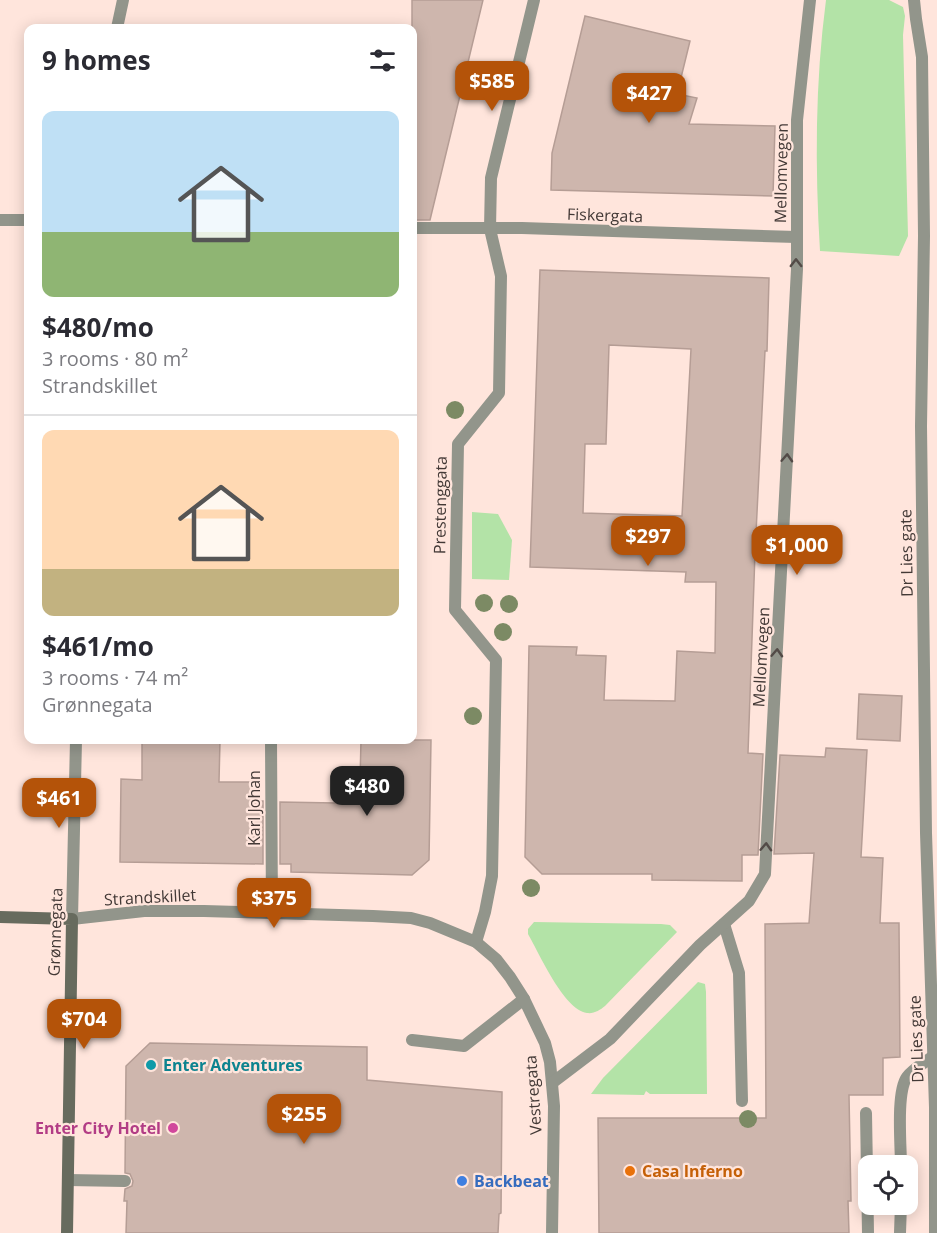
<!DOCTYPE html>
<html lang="en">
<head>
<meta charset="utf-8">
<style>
	body { margin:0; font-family:"Open Sans",sans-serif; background:#f2f2f3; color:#2b2b33; height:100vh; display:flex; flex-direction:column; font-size:22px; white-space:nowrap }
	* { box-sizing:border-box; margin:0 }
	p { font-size:20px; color:#7c7c81 }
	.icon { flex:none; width:33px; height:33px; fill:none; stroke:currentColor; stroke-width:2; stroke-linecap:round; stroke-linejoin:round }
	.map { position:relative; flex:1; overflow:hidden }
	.details { position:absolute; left:24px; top:24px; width:393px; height:720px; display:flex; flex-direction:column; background:#fff; border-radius:12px; box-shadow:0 3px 15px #0003 }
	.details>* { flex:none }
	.buttons { position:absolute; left:858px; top:1155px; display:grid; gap:12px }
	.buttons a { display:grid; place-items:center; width:60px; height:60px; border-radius:12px; background:#fff; box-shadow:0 3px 15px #0003; font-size:30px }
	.price { position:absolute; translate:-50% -51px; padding:0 14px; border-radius:12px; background:#b45309; color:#fff; font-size:20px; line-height:39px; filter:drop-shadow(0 2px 3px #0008) }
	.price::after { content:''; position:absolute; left:50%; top:36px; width:18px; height:14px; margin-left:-9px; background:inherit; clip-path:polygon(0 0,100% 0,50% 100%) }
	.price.active { background:#222; color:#fff }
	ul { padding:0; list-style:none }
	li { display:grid; align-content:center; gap:12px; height:318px; padding:0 18px }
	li+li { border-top:2px solid #e1e1e2 }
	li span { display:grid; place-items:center; height:186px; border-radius:12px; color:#555 }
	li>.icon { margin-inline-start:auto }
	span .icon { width:108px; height:108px; fill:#fffc; stroke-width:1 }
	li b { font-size:26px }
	h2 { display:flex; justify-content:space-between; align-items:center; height:72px; padding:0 18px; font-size:26px }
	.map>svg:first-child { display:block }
	.green { fill:#b3e3a7 }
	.building { fill:#ceb6ad; stroke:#b59d95; stroke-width:1.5; fill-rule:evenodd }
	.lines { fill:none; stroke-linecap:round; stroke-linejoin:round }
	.lane { stroke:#92958b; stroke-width:12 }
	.street { stroke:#92958b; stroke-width:12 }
	.secondary { stroke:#676b5e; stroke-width:12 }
	.tree { fill:#7c8a64 }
	.oneway { stroke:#534b47 }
	.culture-dot { fill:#0f9aa8; stroke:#ffe5dc; stroke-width:2 }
	.hotel-dot { fill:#d1479c; stroke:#ffe5dc; stroke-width:2 }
	.food-dot { fill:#e8710a; stroke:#ffe5dc; stroke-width:2 }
	.shop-dot { fill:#3f7fe0; stroke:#ffe5dc; stroke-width:2 }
	.labels { text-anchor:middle; stroke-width:4.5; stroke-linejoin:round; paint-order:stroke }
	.street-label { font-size:16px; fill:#433936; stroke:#ffe5dc }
	.culture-label { font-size:16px; font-weight:bold; fill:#0d838f; stroke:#ffe5dc; text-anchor:start }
	.hotel-label { font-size:16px; font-weight:bold; fill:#b23c85; stroke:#ffe5dc; text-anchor:end }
	.food-label { font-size:16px; font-weight:bold; fill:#c56008; stroke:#ffe5dc; text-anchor:start }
	.shop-label { font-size:16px; font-weight:bold; fill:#366cbe; stroke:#ffe5dc; text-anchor:start }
</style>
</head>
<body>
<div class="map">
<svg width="937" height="1233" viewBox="0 0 937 1233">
	<rect width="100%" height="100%" fill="#ffe5dc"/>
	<g class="green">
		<path d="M826 0H889L903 7 905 16 903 35 908 236 899 256 820 251C815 167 815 83 826 0Z"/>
		<polygon points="472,512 498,514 512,540 509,580 472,579"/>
		<path d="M534 922 661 924 670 925 677 932 605 1006C600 1010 594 1014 587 1013 564 1010 539 953 528 934V929Z"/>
		<polygon points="698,982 705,984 706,992 707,1094 650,1094 646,1091 644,1095 591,1094 603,1078"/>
	</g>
	<g class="building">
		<polygon points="412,0 483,0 430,220 412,220"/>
		<polygon points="585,16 690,41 677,94 697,98 689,124 775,126 773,196 551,190 552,153"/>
		<path d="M540 270 769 278 767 351H765L755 553 748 753 763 754 758 855H742V881L652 880V874H542L525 857 529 646 577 647 576 655 606 656 604 700 675 701 677 651 715 653 716 582H685L686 572 530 567ZM609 345 691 349 682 516 583 513 585 444H606Z"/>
		<polygon points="859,694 902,696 900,741 857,739"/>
		<polygon points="142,740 220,740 219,782 254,782 254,801 263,801 263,864 120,862 121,779 142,780"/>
		<polygon points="361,740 431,740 429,860 412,875 291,872 291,864 280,864 280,802 336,803 360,782"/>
		<polygon points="826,748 867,750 861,857 883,858 880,923 899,923 900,1057 883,1058 883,1095 849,1095 851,1201 848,1201 849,1233 599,1233 598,1118 766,1118 765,924 809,923 814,853 774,854 780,755 825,757"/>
		<polygon points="150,1043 367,1047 367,1080 502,1092 501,1213 499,1214 498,1233 126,1233 127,1201 124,1201 125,1189 132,1186 133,1181 130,1174 125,1173 126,1066"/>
	</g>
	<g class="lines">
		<g class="lane">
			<polyline points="271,740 272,914"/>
			<polyline points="724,924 739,973 742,1101"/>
			<polyline points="412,1040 464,1046 524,999"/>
			<polyline points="866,1113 868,1233"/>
			<path d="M901 1166C901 1146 896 1092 907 1077 913 1069 924 1063 932 1057"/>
			<polyline points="68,1180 125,1181"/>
			<polyline points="900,1233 901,1204"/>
		</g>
		<g class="street">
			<polyline points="914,0 916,19 922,57 924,236 921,426 926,833 935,1107 935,1233"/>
			<polyline points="117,28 123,0"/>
			<polyline points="0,220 28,220"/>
			<polyline points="412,228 522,228 796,237"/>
			<polyline points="76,740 72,919 144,911 204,911 373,916 411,918 430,923 476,942 496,959 510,977 524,999 545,1043 550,1062 554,1106 552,1233"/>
			<polyline points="476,942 485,912 492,876 496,660 455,610 458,444 499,393 501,276 490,229 491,178 534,0"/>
			<polyline points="552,1083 610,1039 700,945 749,901 765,874 797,269 797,120 810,0"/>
		</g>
		<polyline class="secondary" points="0,917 72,919 67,1233"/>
	</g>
	<g class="tree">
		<circle cx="455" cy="410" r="9"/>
		<circle cx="484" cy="603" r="9"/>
		<circle cx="509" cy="604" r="9"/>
		<circle cx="503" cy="632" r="9"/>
		<circle cx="473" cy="716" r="9"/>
		<circle cx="531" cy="888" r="9"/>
		<circle cx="748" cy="1119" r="9"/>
	</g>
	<defs><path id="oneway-chevron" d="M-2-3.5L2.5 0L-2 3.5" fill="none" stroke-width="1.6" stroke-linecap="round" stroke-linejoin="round" transform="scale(1.5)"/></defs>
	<g class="oneway">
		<use href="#oneway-chevron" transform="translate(796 263) rotate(-90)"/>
		<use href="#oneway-chevron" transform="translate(787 458) rotate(-87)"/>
		<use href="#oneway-chevron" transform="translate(777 653) rotate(-87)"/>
		<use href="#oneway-chevron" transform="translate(766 847) rotate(-87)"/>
	</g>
	<circle class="culture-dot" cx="151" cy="1065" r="6"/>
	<circle class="hotel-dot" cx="173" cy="1128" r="6"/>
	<circle class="food-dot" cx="630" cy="1171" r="6"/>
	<circle class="shop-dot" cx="462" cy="1181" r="6"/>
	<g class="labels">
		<g class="street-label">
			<text transform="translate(781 173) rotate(-89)" y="6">Mellomvegen</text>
			<text transform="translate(605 215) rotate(2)" y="6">Fiskergata</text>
			<text transform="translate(440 505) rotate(-89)" y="6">Prestenggata</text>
			<text transform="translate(906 553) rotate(-91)" y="6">Dr Lies gate</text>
			<text transform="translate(761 657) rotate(-87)" y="6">Mellomvegen</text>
			<text transform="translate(254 808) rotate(-90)" y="6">Karl Johan</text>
			<text transform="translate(150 897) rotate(-3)" y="6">Strandskillet</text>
			<text transform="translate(55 932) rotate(-88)" y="6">Grønnegata</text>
			<text transform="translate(916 1039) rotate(-92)" y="6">Dr Lies gate</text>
			<text transform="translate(533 1095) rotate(-94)" y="6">Vestregata</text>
		</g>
		<g class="culture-label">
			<text x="163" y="1071">Enter Adventures</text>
		</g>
		<g class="hotel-label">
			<text x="161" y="1134">Enter City Hotel</text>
		</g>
		<g class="food-label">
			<text x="642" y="1177">Casa Inferno</text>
		</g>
		<g class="shop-label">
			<text x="474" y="1187">Backbeat</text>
		</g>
	</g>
</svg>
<div class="buttons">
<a><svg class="icon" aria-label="locate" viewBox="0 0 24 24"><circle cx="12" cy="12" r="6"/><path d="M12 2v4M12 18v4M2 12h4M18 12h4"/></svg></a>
</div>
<b class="price" style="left:492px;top:112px">$585</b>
<b class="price" style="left:649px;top:124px">$427</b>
<b class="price" style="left:648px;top:567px">$297</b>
<b class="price" style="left:797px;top:576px">$1,000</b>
<b class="price active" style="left:367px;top:817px">$480</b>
<b class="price" style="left:59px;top:829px">$461</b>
<b class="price" style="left:274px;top:929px">$375</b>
<b class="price" style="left:84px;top:1050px">$704</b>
<b class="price" style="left:304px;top:1145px">$255</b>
<section class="details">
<h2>9 homes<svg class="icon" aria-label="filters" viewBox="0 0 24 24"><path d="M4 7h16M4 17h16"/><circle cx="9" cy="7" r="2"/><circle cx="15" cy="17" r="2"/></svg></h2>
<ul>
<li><span style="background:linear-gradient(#bfe0f5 65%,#8fb573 0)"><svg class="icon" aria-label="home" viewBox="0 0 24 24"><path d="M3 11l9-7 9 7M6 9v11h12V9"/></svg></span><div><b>$480/mo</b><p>3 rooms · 80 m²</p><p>Strandskillet</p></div></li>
<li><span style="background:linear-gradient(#ffd9b3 75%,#c2b280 0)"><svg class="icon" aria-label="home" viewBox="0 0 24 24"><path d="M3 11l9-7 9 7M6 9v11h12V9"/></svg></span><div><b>$461/mo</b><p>3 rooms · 74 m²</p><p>Grønnegata</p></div></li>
</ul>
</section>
</div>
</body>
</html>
